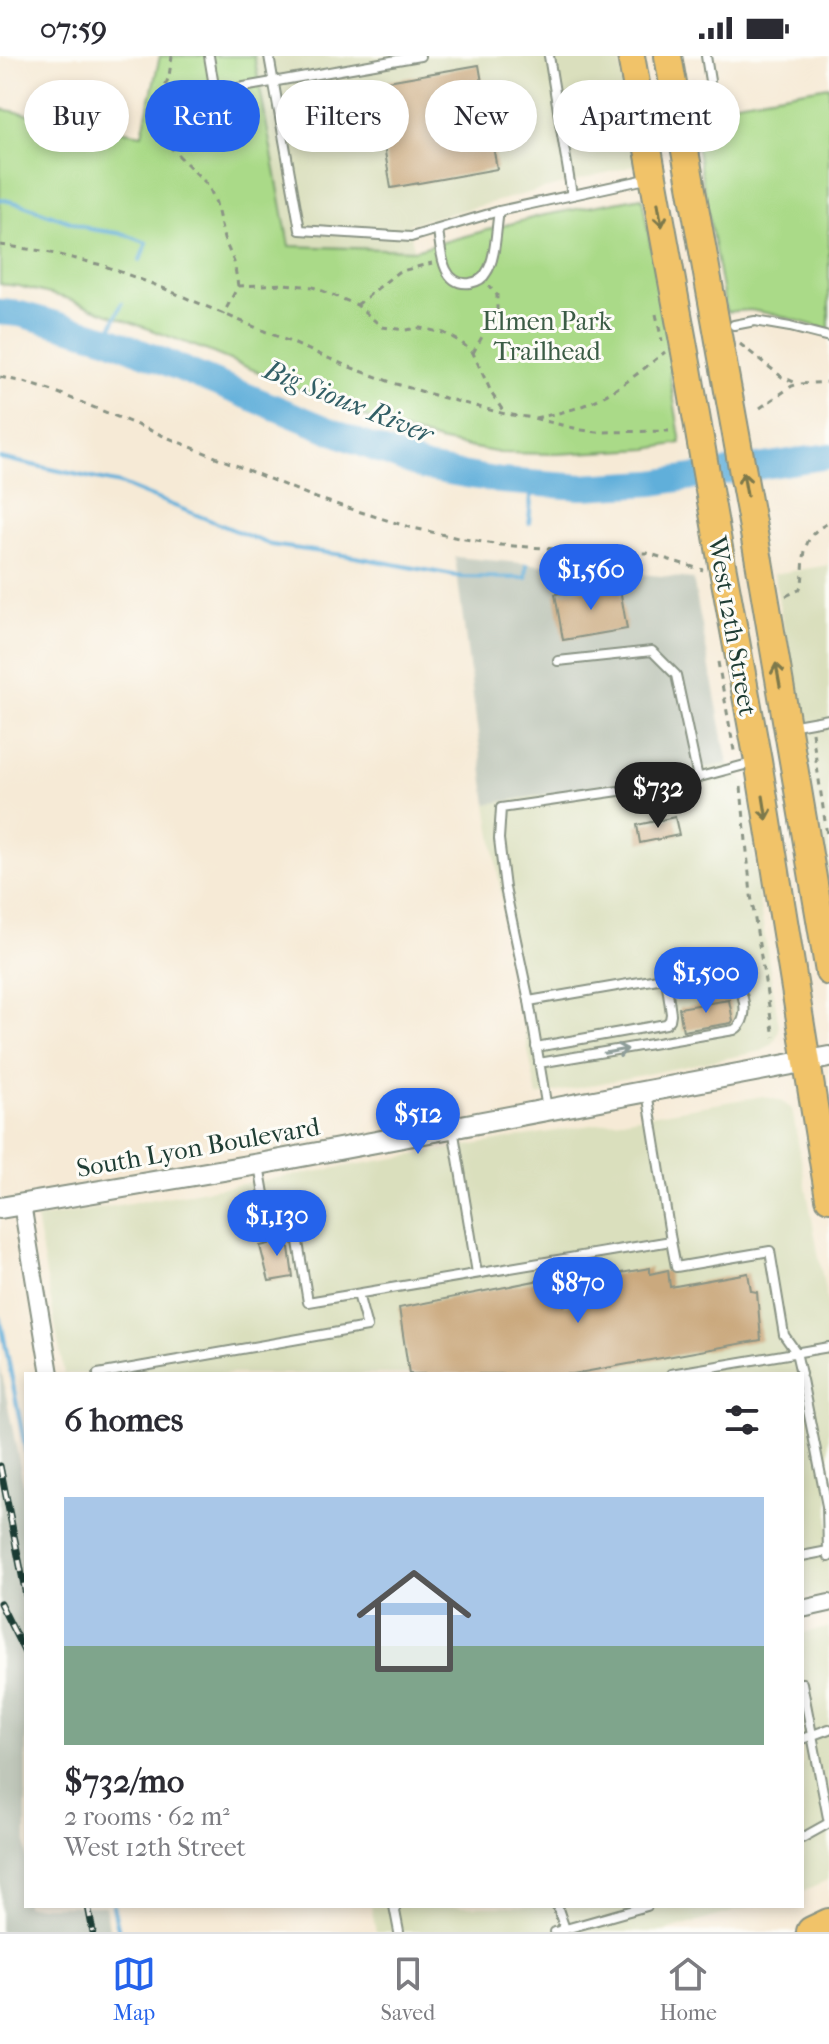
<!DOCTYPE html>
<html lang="en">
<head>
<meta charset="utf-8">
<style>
	body { margin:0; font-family:"IM FELL French Canon",serif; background:#f2f2f3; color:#2b2b33; height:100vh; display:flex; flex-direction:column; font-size:30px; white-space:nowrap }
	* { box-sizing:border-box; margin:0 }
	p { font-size:26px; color:#7c7c81 }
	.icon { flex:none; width:44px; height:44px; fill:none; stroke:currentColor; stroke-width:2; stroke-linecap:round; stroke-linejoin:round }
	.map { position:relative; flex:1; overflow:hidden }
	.drawer { position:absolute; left:24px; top:1316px; width:780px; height:536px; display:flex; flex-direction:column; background:#fff; border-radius:0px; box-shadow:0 4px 12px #0003 }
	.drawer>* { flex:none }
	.banner { position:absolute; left:24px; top:24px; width:782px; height:72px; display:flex; gap:16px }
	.price { position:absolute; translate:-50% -68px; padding:0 18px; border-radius:28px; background:#2563eb; color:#fff; font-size:26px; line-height:52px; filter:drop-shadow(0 2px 4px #0008) }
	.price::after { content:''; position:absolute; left:50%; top:48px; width:24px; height:18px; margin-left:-12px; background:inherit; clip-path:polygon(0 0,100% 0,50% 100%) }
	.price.current { background:#222; color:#fff }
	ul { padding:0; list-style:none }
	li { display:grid; align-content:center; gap:16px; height:424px; padding:0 40px }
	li+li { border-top:2px solid #e1e1e2 }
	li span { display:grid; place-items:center; height:248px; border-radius:0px; color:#555 }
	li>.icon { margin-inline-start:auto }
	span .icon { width:144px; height:144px; fill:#fffc; stroke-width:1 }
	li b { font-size:34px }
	h2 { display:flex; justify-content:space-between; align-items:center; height:96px; padding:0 40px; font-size:34px }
	.pill { padding:0 28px; border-radius:36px; background:#fff; box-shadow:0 4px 12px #0003; font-size:28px; line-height:72px }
	.pill.current { background:#2563eb; color:#fff }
	.status { display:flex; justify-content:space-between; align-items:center; height:56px; padding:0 40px; background:#fff; direction:ltr }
	.status svg { height:22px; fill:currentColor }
	.dock { display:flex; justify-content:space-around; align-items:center; height:112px; border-top:2px solid #e1e1e2; background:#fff; font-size:22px; color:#7c7c81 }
	.dock a { display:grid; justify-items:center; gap:4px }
	.dock .current { color:#2563eb }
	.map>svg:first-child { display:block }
	.built { fill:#dadfbd }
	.industrial { fill:#c0c7ba }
	.green { fill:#aada88; stroke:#648c5e; stroke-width:2 }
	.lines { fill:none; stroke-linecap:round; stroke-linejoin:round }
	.stream { stroke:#60afda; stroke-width:4 }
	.river { stroke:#60afda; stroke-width:26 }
	.building { fill:#caa97e }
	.service-casing { stroke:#8a9485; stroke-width:12 }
	.minor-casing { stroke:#8a9485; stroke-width:20 }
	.tertiary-casing { stroke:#8a9485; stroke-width:24 }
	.primary-casing { stroke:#8a9485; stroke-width:30 }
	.motorway-casing { stroke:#8a9485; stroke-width:34 }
	.path { stroke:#8a9485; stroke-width:3; stroke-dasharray:6 6; stroke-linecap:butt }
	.service { stroke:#fff; stroke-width:8 }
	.minor { stroke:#fff; stroke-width:16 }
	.tertiary { stroke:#fff; stroke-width:20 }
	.primary { stroke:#f1c369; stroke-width:26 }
	.motorway { stroke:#f1c369; stroke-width:30 }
	.rail-casing { stroke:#1f3d34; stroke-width:7 }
	.rail { stroke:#fdfcf7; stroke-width:4; stroke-dasharray:12; stroke-linecap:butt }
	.primary-bridge-casing { stroke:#8a9485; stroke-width:30; stroke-linecap:butt }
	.primary-bridge { stroke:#f1c369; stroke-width:26 }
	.oneway { stroke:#7d794c }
	.oneway2 { stroke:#8f9e9a }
	.labels { text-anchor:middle; stroke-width:6; stroke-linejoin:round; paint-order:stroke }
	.park-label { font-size:26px; fill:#3b5c45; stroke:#fdfcf7 }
	.street-label { font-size:26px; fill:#1f3d34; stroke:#fdfcf7 }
	.water-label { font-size:28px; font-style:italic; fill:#325f66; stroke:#fdfcf7 }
</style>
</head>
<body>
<div class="status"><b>07:59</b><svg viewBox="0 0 49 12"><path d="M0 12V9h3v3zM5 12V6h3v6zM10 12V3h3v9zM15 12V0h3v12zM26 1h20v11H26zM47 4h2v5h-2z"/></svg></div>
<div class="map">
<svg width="829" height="1876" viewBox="0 0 829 1876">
	<rect width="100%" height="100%" fill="#fdfcf7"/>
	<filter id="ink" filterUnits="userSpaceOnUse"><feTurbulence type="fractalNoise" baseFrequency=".0125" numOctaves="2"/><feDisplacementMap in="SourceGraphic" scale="16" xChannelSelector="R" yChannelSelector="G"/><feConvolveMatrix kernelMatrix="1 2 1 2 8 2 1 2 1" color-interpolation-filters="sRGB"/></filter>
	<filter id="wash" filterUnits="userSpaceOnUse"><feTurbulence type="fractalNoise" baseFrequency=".006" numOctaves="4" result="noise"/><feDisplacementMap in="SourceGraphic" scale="32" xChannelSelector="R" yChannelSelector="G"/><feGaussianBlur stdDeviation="1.8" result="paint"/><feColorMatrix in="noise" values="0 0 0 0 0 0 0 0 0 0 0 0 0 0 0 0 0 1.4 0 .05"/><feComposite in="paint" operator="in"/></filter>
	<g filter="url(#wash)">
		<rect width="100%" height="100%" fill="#f6ead6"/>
		<g class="built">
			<polygon points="254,0 619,0 637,109 409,168 414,194 288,190"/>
			<polygon points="829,509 829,841 774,518"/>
			<polygon points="728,708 748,730 750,744 759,845 779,970 778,978 773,987 762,995 537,1040 514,920 487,748"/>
			<polygon points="763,1040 781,1045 792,1053 829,1257 829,1538 802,1543 802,1318 64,1318 36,1163"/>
			<polygon points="829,1572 829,1823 802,1836 802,1577"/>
			<polygon points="371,1850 752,1850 663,1876 376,1876"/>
		</g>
		<g class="industrial">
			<polygon points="455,501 693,523 728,708 487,748"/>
			<polygon points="0,1308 26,1442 26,1850 105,1850 110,1876 0,1876"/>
		</g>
		<g class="green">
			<polygon points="160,0 254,0 289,190 414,194 539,160 642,141 672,307 670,319 681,387 648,393 557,398 500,397 439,385 388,370 208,295 66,242 18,230 0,228 0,53 142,78"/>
			<polygon points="829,30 829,274 778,259 750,254 726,256 690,54"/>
		</g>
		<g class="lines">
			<g class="stream">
				<polyline points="0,143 21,148 90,173 124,178 147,187 140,204"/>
				<polyline points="107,282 122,247"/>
				<polyline points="0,402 120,428 271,489 350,500 463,521 526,522 527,509"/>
				<polyline points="529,467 532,427"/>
				<polyline points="0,1261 26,1396"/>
				<polyline points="113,1850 119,1876"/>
			</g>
			<polyline class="river" points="0,256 20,258 107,282 358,386 426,412 501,425 582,431 653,427 829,400"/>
		</g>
		<g id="blocks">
			<g class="building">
				<polygon points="479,9 497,113 391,132 382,78 306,92 297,41"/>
				<polygon points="619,527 627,573 563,584 555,538"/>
				<polygon points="675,761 679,779 640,787 637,769"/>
				<polygon points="729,944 733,965 731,967 683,975 679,952"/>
				<polygon points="278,1175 280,1185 288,1184 293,1221 269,1225 260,1190 269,1188 267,1177"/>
				<polygon points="650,1212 650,1218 668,1214 670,1231 748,1217 751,1235 757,1236 761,1284 573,1318 409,1318 399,1252 560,1220 564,1249 588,1243 586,1223"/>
			</g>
		</g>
	</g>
	<g filter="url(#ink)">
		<use href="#blocks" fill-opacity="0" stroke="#8a9485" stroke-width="2"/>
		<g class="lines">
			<defs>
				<g id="service">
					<polyline points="209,0 215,36 420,0"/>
					<polyline points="269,0 300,174 411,181 499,155 651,122"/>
					<polyline points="549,0 572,139"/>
					<polyline points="706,0 710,25"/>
					<path d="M438 174C441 193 441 231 470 227 476 226 483 223 486 217 496 204 496 172 499 155"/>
					<polyline points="734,269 755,265 790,271 829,281"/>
					<polyline points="558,605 652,595 676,619 698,722"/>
					<polyline points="790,670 829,663"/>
					<polyline points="529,945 505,832 499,783 501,752 681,726 756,706"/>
					<polyline points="536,991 666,968 670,964 671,958 666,922"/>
					<path d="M539 1007 734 974C755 962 741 921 722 912L529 945 547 1053"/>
					<polyline points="647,1036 671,1185"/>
					<polyline points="453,1072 477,1217"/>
					<polyline points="259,1109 268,1161 293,1156 308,1246 671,1185 676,1211 770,1195 784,1279 796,1296 801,1318"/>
					<polyline points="98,1318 367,1271 358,1238"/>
					<polyline points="671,1318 829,1291"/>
					<polyline points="802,1324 827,1450 828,1495"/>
					<polyline points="802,1500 828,1495 829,1501"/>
					<polyline points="802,1627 829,1767"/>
					<polyline points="802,1683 829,1673"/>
					<polyline points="802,1782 829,1767"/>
					<polyline points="394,1850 399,1876"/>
					<polyline points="557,1850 565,1873"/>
					<polyline points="555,1876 647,1850"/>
				</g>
				<g id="minor">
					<polyline points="22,1148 50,1318"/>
					<polyline points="802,1553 829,1547"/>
				</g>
				<polyline id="tertiary" points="0,1152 259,1108 829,1001"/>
				<g id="primary">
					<polyline points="631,0 688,313"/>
					<polyline points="668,0 723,307"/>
					<polyline points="759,505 829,916"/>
					<polyline points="722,509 758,705 829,1142"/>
				</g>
				<polyline id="motorway" points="812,1876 829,1868"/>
			</defs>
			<use href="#service" class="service-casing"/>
			<use href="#minor" class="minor-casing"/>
			<use href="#tertiary" class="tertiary-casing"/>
			<use href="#primary" class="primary-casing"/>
			<use href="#motorway" class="motorway-casing"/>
			<g class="path">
				<polyline points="172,0 169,20 157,52 157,70 165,86 208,129 216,147 224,183 234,206 238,230 223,259"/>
				<polyline points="0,189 42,195 102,209 158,230 347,310 396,328 441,341 505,358 533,362 582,374 597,376 669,375"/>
				<polyline points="238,230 284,228 313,231 357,249 382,271 405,274 420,272 444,277 461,286 473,297 492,338 505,358"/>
				<polyline points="357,249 398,216 432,207"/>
				<polyline points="656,258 662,285"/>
				<polyline points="740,288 782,321 799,328"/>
				<polyline points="473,297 497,254 497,239 489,230"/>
				<polyline points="0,321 24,326 56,336 316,442 409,471 458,482 501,489 599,496 647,497 703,514"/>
				<polyline points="760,352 792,330 799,328 829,326"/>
				<path d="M535 362C550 359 565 356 579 351 612 340 638 317 665 296"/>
				<path d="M786 540 799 534 802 528C805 501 800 479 829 467"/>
				<polyline points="718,606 735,700"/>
				<polyline points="812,676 827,779"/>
				<polyline points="741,731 751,839 774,981"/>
			</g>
			<use href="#service" class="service"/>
			<use href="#minor" class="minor"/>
			<use href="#tertiary" class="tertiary"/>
			<use href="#primary" class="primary"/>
			<use href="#motorway" class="motorway"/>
			<defs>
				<g id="rail">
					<polyline points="0,1410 26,1539"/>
					<polyline points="0,1547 26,1599"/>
					<polyline points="88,1850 93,1876"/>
				</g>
			</defs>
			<use href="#rail" class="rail-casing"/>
			<use href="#rail" class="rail"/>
			<defs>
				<g id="primary-bridge">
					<polyline points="723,307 759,505"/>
					<polyline points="688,313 722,509"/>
				</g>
			</defs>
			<use href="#primary-bridge" class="primary-bridge-casing"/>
			<use href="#primary-bridge" class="primary-bridge"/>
		</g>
		<defs><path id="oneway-shaft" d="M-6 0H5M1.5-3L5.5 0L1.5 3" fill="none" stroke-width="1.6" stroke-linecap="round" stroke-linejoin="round" transform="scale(2)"/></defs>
		<g class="oneway">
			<use href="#oneway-shaft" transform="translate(660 159) rotate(80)"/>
			<use href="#oneway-shaft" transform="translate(745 428) rotate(-100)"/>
			<use href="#oneway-shaft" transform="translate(778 619) rotate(-100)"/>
			<use href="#oneway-shaft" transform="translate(765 752) rotate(81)"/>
		</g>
		<use class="oneway2" href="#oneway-shaft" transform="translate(616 995) rotate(-10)"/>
	</g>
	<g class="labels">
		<g class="park-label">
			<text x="547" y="274">Elmen Park<tspan x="547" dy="30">Trailhead</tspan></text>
		</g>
		<g class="street-label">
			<text transform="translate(733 570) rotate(80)" y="9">West 12th Street</text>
			<text transform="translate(198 1091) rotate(-10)" y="9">South Lyon Boulevard</text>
		</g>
		<g class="water-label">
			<text transform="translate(349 345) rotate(22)" y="10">Big Sioux River</text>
		</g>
	</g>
</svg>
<b class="price" style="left:591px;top:556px">$1,560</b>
<b class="price current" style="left:658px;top:774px">$732</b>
<b class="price" style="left:706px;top:959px">$1,500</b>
<b class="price" style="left:418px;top:1100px">$512</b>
<b class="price" style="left:277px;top:1202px">$1,130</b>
<b class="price" style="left:578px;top:1269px">$870</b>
<div class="banner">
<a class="pill">Buy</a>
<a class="pill current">Rent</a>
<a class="pill">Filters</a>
<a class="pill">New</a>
<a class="pill">Apartment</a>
</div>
<section class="drawer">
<h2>6 homes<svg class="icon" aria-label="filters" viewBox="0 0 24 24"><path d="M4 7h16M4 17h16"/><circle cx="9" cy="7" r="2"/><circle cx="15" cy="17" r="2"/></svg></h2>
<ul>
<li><span style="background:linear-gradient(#a9c7e8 60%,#7fa58c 0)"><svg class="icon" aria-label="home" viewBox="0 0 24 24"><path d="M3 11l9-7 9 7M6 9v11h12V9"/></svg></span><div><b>$732/mo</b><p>2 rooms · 62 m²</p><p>West 12th Street</p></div></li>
</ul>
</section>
</div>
<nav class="dock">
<a class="current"><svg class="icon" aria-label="map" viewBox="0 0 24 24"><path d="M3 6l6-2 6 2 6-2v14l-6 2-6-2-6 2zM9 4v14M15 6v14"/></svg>Map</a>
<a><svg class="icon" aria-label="saved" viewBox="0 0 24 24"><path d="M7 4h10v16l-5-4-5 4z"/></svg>Saved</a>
<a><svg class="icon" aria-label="home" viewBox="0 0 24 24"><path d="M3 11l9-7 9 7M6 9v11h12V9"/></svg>Home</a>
</nav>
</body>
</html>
